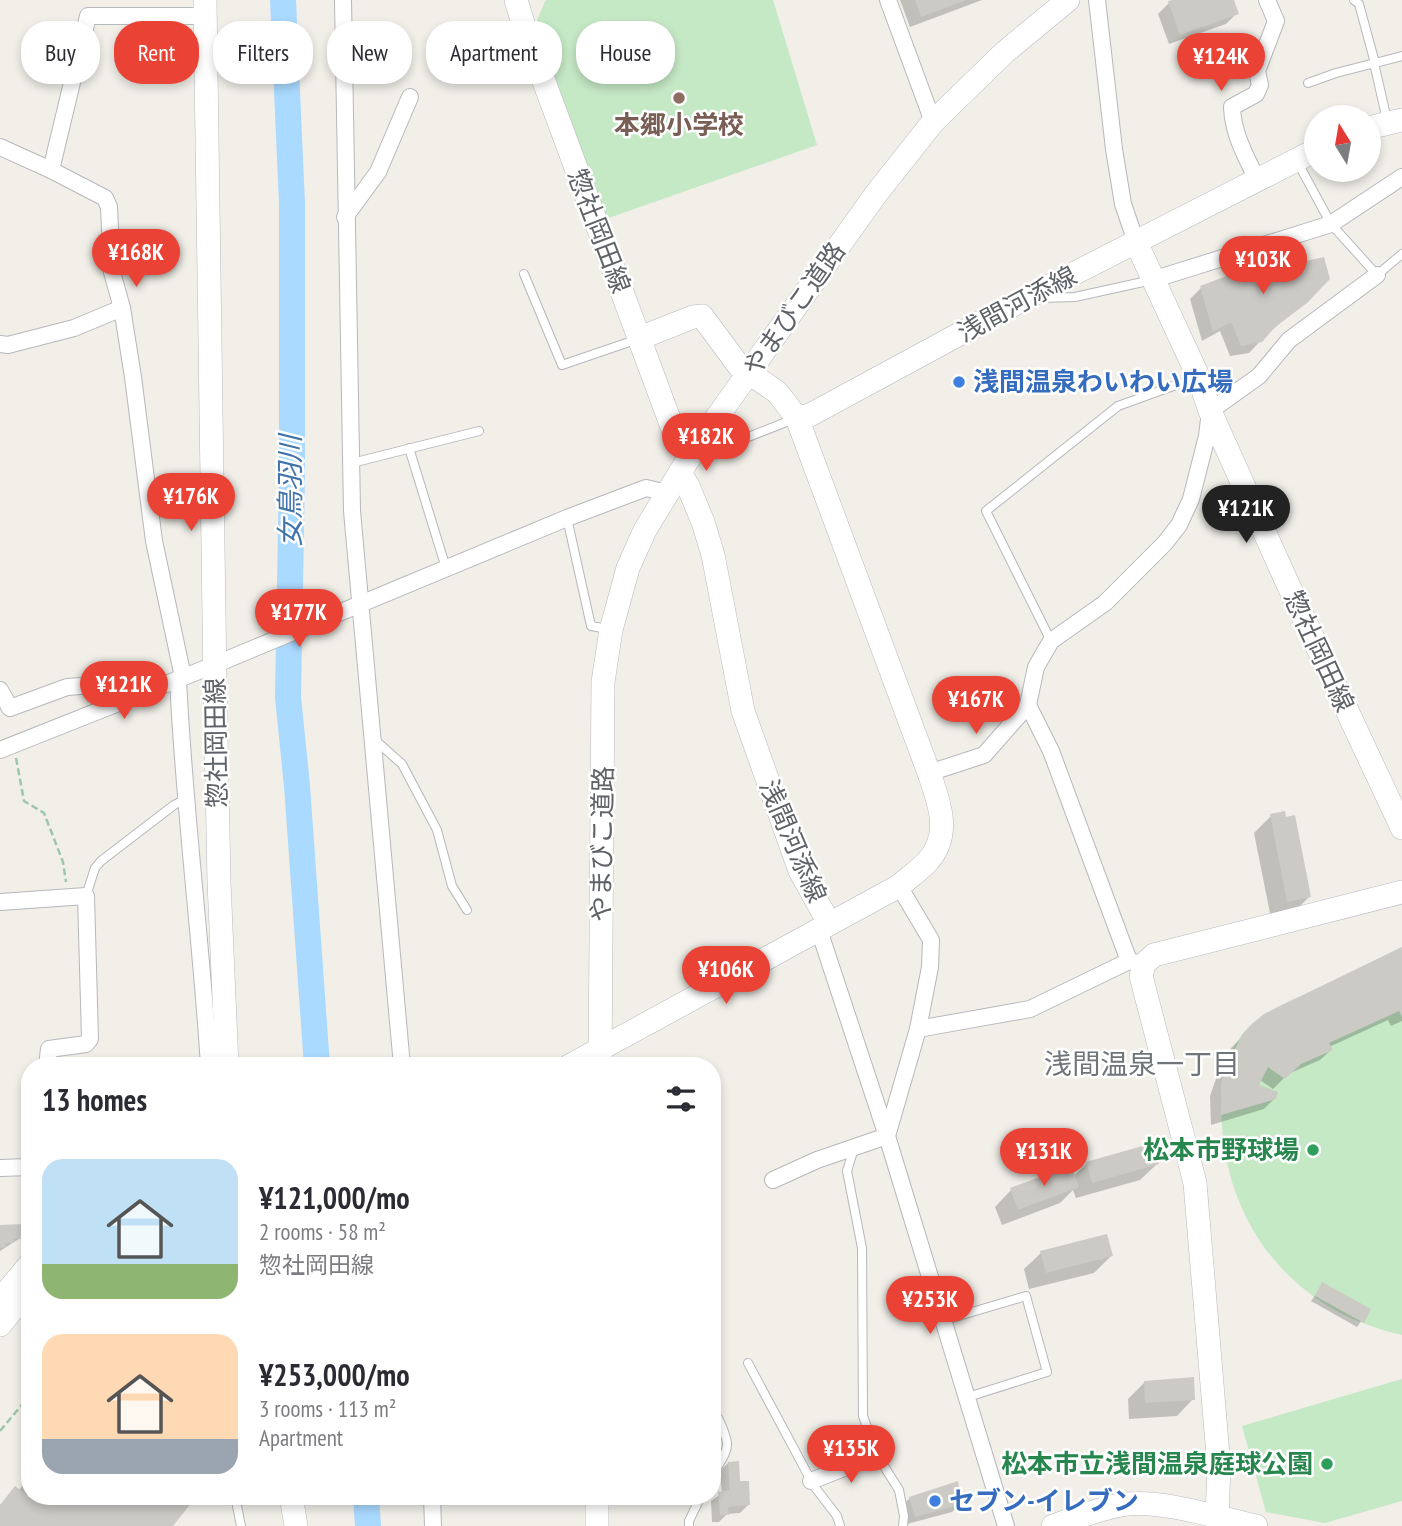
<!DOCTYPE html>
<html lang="en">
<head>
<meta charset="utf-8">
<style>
	body { margin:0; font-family:"PT Sans Narrow","Noto Sans JP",sans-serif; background:#f7f7f7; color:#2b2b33; height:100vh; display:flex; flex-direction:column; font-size:26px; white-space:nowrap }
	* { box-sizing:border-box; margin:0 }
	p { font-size:23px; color:#7c7c81 }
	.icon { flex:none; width:38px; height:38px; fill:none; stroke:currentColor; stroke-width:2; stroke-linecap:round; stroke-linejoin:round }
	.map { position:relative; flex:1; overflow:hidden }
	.side { position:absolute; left:21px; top:1057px; width:700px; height:448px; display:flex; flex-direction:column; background:#fff; border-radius:28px; box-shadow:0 4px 10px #0003 }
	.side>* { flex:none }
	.banner { position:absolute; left:21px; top:21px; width:700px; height:63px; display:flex; gap:14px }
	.needle { width:46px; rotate:349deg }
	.controls { position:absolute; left:1304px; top:105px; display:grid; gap:14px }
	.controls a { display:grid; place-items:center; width:77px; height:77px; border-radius:50%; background:#fff; box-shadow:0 4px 10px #0003; font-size:35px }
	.price { position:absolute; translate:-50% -60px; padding:0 16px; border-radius:24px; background:#ea4335; color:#fff; font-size:23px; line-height:46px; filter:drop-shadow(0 2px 4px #0008) }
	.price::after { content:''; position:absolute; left:50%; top:42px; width:21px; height:16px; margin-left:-10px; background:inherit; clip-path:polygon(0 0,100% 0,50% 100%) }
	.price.current { background:#222; color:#fff }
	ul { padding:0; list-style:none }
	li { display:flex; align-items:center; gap:21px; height:175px; padding:0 21px }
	li span { display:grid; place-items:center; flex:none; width:196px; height:140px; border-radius:21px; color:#555 }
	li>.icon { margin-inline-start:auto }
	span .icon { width:84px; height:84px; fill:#fffc; stroke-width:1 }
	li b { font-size:30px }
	h2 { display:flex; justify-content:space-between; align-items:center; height:84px; padding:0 21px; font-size:30px }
	.chip { padding:0 24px; border-radius:28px; background:#fff; box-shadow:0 4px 10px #0003; font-size:24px; line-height:63px }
	.chip.current { background:#ea4335; color:#fff }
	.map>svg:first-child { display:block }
	.garden { fill:#c5e8c5 }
	.shadow { fill:#0003 }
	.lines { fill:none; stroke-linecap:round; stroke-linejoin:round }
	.river { stroke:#aadaff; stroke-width:26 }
	.building { fill:#cccac5 }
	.lane-casing { stroke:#b5b8bc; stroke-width:10 }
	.street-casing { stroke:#b5b8bc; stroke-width:18 }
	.secondary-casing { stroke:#b6babf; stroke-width:24 }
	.path { stroke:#9cc7a9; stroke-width:2.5; stroke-dasharray:7 3.5; stroke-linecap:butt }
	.lane { stroke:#fff; stroke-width:8 }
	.street { stroke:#fff; stroke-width:16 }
	.secondary { stroke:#fff; stroke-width:23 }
	.education-dot { fill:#8d6e63; stroke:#fff; stroke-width:2.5 }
	.shop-dot { fill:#3f7fe0; stroke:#fff; stroke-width:2.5 }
	.leisure-dot { fill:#2e9e5b; stroke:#fff; stroke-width:2.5 }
	.labels { text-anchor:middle; stroke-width:5; stroke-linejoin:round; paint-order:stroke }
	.education-label { font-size:26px; font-weight:bold; fill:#785e54; stroke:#fff }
	.street-label { font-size:26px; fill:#5f6368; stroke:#fff }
	.shop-label { font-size:26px; font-weight:bold; fill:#366cbe; stroke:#fff; text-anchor:start }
	.leisure-label { font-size:26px; font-weight:bold; fill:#27864d; stroke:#fff; text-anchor:end }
	.water-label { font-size:28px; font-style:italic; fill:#4174aa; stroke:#fff }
	.neighbourhood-label { font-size:28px; fill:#70757a; stroke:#fff }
</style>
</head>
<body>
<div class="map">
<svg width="1402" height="1526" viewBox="0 0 1402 1526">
	<rect width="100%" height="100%" fill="#f1efe8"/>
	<g class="garden">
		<polygon points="548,0 773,0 817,145 600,221 532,33 545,1"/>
		<path d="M1402 947V1335C1298 1312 1230 1233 1222 1127 1219 1093 1221 1060 1244 1032 1263 1010 1291 1001 1316 989 1345 975 1373 961 1402 947Z"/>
		<polygon points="1402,1379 1402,1501 1325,1523 1266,1512 1242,1426"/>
	</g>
	<g class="shadow">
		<polygon points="900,0 982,0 910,27"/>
		<polygon points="1177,0 1233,0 1237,13 1226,24 1169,44 1158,14 1169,3"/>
		<polygon points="1201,288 1306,302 1267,334 1249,353 1230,356 1220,331 1202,341 1190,299"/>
		<polygon points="1271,816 1309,897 1293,913 1271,918 1254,833"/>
		<polygon points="1402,949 1402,1021 1391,1026 1388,1020 1329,1047 1331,1050 1320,1060 1288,1074 1273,1089 1260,1080 1257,1086 1275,1098 1264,1109 1211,1125 1210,1096 1220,1067 1231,1048 1265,1015"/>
		<polygon points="1087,1163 1157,1164 1140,1180 1076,1198 1073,1190 1060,1203 1002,1225 995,1207 1011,1190 1073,1177"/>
		<polygon points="0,1227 22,1237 0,1251"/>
		<polygon points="1041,1253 1111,1256 1094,1273 1029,1289 1024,1269"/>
		<polygon points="1323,1285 1369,1310 1357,1327 1311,1301"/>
		<polygon points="1145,1382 1193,1399 1177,1416 1129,1419 1128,1399"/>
		<polygon points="728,1463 748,1505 740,1513 727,1514 719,1522 712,1522 711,1501 722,1493 720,1471"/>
		<polygon points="30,1477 30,1492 25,1497 29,1499 31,1496 171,1526 0,1526 0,1505 18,1491"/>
		<polygon points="910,1498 960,1504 952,1512 907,1524 902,1506"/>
	</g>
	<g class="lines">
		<g class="river">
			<polyline points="283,0 292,204 292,472 288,697 297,786 317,1066"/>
			<polyline points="366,1496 368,1526"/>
		</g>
	</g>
	<g class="building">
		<polygon points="915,0 966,0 921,17"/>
		<polygon points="1172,0 1234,0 1239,14 1180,35 1168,1"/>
		<polygon points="1287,253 1292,264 1324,257 1330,279 1307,303 1275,327 1262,342 1241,346 1231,322 1213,332 1200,286"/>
		<polygon points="1285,811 1286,817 1295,815 1311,897 1287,902 1270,814"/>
		<polygon points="1402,947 1402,1017 1399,1011 1329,1043 1333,1050 1301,1064 1285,1079 1268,1067 1259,1085 1278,1092 1276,1099 1221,1115 1221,1084 1225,1068 1242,1035 1252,1024 1264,1014"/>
		<polygon points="1153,1143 1159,1164 1092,1183 1086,1162"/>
		<polygon points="1071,1166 1079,1187 1018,1210 1010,1188"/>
		<polygon points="23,1224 24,1238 14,1239 14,1243 5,1243 6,1247 0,1248 0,1225"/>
		<polygon points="1107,1234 1113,1256 1046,1273 1040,1251"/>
		<polygon points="1322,1282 1371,1309 1364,1323 1315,1296"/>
		<polygon points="1194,1377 1195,1400 1145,1403 1144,1381"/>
		<polygon points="739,1461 740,1481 749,1481 750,1505 728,1507 729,1515 720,1515 718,1492 730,1490 728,1462"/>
		<polygon points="958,1481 962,1504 915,1517 909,1497"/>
		<polygon points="15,1486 30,1498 31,1496 197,1496 173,1526 0,1526 0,1505"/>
	</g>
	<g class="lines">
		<defs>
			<g id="lane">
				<polyline points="1354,0 1359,4 1375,63"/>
				<polyline points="1374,63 1387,120"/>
				<polyline points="1308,83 1336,73 1402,56"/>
				<polyline points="1298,163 1331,224 1377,275 1402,254"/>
				<polyline points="524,274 562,365 638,339"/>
				<polyline points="1041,298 1075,297 1152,280"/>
				<polyline points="409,448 446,568"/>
				<polyline points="715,450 794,419"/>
				<polyline points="352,463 479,431"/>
				<polyline points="567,518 591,626 608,629"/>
				<polyline points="1051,641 986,511 1118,406 1198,377"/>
				<polyline points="375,740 402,764 437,830 452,886 467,910"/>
				<polyline points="86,896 95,868 101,861 174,805 186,799"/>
				<polyline points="854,1148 847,1171 862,1248 863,1416 877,1455 899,1490 904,1516 903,1526"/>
				<polyline points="945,1320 1026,1296 1047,1372 968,1397"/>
				<polyline points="748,1363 814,1486 837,1516 840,1526"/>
				<path d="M712 1419 718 1418C733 1449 728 1448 712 1476"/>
				<polyline points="235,1496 241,1526"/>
				<polyline points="689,1526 689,1521 701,1496"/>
			</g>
			<g id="street">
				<polyline points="343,0 352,511 402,1066"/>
				<polyline points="888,0 933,122"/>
				<polyline points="1097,0 1114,149 1123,204 1136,242"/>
				<polyline points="0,147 51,170"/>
				<path d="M1257 180C1246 156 1233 135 1232 107L1256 94 1260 85 1257 71 1276 21 1267 0"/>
				<polyline points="345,217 378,172 410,97"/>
				<polyline points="1152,280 1331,224 1402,177"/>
				<polyline points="0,344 8,345 74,328 122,308"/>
				<polyline points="183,677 154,541 133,377 122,308 112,272 109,207 105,198 51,170 88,16 205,16"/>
				<path d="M178 679C184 809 201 937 209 1066"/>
				<polyline points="0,690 10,708 67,687 136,682 157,688"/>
				<polyline points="1028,705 1051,751 1129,961"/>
				<polyline points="0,750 214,665 567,518 646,488 667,493"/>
				<polyline points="929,773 984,755 1028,705 1036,667 1051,641 1105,603 1165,543 1179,525 1191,499 1207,436 1210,411 1259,376 1289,340 1377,275"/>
				<polyline points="0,902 86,896 90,1039 86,1044 49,1049 47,1066"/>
				<polyline points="819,930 887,1136 1006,1526"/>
				<polyline points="918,1029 1030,1009 1129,961 1137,963"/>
				<polyline points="0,1168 30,1167"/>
				<polyline points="773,1180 817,1160 887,1136 918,1029 930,967 931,940 899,886"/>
				<polyline points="811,1481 877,1455"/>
				<polyline points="432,1496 433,1526"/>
			</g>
			<g id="secondary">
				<polyline points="205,0 215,683 219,882 227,1066"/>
				<polyline points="516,0 526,33 678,443 691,456"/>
				<polyline points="1368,128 1402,120"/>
				<polyline points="1136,242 1198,376 1210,411 1286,580 1402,828"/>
				<polyline points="797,418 810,415 1024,299 1316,150"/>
				<polyline points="680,473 688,486 703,522 713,555 743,711 800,871 829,923"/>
				<path d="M569 1066 899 886C908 878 920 870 928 861 952 834 939 802 929 773L797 418 777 392 739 366 702 316 693 317 640 338"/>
				<polyline points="600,1066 603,682 611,630 628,568 645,530 695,448 876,194 933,122 1005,52 1068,0"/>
				<polyline points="2,1298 30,1264"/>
				<polyline points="0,1325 30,1288"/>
				<polyline points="291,1496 296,1526"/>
				<polyline points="597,1496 597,1526"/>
				<polyline points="1217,1517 1219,1467 1195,1183 1141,976 1144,964 1154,955 1402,892"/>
				<path d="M1053 1526C1077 1518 1102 1507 1127 1504 1163 1500 1220 1518 1256 1526"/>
			</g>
		</defs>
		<use href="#lane" class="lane-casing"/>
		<use href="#street" class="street-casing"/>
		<use href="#secondary" class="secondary-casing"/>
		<g class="path">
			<polyline points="16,758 24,801 44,813 63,862 66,882"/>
			<polyline points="0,1431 30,1395"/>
		</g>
		<use href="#lane" class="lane"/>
		<use href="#street" class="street"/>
		<use href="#secondary" class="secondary"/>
	</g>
	<circle class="education-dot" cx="679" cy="98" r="7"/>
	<g class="shop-dot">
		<circle cx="959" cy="382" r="7"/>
		<circle cx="935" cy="1501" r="7"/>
	</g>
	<g class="leisure-dot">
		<circle cx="1313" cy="1150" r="7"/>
		<circle cx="1327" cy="1464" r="7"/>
	</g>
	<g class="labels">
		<g class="education-label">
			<text x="679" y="134">本郷小学校</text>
		</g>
		<g class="street-label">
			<text transform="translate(599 231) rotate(69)" y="9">惣社岡田線</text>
			<text transform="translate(1017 304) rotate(-28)" y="9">浅間河添線</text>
			<text transform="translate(794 309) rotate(-55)" y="9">やまびこ道路</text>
			<text transform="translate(1319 651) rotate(65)" y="9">惣社岡田線</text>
			<text transform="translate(216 743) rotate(-91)" y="9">惣社岡田線</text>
			<text transform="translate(793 841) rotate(67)" y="9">浅間河添線</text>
			<text transform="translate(602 844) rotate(-89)" y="9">やまびこ道路</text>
		</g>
		<g class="shop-label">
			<text x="973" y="391">浅間温泉わいわい広場</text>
			<text x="949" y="1510">セブン-イレブン</text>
		</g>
		<g class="leisure-label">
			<text x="1299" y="1159">松本市野球場</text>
			<text x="1313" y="1473">松本市立浅間温泉庭球公園</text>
		</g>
		<g class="water-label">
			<text transform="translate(290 491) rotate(-90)" y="10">女鳥羽川</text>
		</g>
		<g class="neighbourhood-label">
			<text x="1142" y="1074">浅間温泉一丁目</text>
		</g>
	</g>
</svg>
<div class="controls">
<a><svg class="needle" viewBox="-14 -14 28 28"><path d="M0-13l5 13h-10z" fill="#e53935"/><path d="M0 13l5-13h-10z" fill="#7c7c81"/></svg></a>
</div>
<b class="price" style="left:1221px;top:93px">¥124K</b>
<b class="price" style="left:136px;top:289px">¥168K</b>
<b class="price" style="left:1263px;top:296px">¥103K</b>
<b class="price" style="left:706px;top:473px">¥182K</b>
<b class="price" style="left:191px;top:533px">¥176K</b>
<b class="price current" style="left:1246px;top:545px">¥121K</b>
<b class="price" style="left:299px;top:649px">¥177K</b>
<b class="price" style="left:124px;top:721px">¥121K</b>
<b class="price" style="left:976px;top:736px">¥167K</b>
<b class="price" style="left:726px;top:1006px">¥106K</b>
<b class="price" style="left:1044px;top:1188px">¥131K</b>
<b class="price" style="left:930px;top:1336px">¥253K</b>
<b class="price" style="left:851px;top:1485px">¥135K</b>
<div class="banner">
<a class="chip">Buy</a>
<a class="chip current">Rent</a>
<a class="chip">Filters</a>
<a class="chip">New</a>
<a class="chip">Apartment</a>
<a class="chip">House</a>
</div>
<section class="side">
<h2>13 homes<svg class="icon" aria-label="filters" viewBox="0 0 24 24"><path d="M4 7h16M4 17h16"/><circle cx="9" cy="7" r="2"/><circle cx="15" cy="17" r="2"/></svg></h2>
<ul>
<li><span style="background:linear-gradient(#bfe0f5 75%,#8fb573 0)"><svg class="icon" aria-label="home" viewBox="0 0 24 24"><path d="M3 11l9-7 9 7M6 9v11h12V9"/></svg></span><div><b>¥121,000/mo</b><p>2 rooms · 58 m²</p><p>惣社岡田線</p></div></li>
<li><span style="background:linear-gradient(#ffd9b3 75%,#9aa5b1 0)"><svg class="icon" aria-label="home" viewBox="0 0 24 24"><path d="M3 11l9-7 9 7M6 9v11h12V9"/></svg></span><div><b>¥253,000/mo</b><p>3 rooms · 113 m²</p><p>Apartment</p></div></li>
</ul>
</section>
</div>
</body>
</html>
